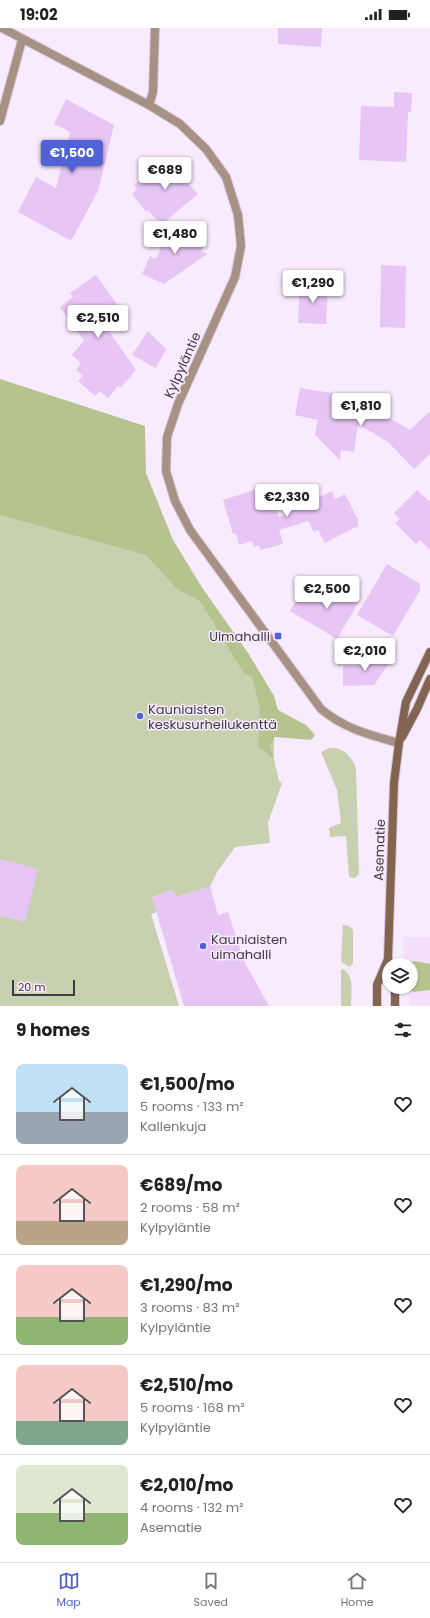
<!DOCTYPE html>
<html lang="en">
<head>
<meta charset="utf-8">
<style>
	body { margin:0; font-family:Poppins,sans-serif; background:#f6f6f6; color:#202124; height:100vh; display:flex; flex-direction:column; font-size:15px; white-space:nowrap }
	* { box-sizing:border-box; margin:0 }
	p { font-size:13px; color:#757577 }
	.icon { flex:none; width:22px; height:22px; fill:none; stroke:currentColor; stroke-width:2; stroke-linecap:round; stroke-linejoin:round }
	.map { position:relative; height:978px; overflow:hidden }
	.panel { display:flex; flex-direction:column; background:#fff; flex:1 }
	.panel>* { flex:none }
	.controls { position:absolute; left:382px; top:930px; display:grid; gap:8px }
	.controls a { display:grid; place-items:center; width:36px; height:36px; border-radius:50%; background:#fff; box-shadow:0 1px 3px #0004; font-size:20px }
	.scale { position:absolute; left:12px; bottom:10px; width:63px; box-sizing:border-box; padding-left:4px; border:2px solid #423945; border-top:0; font-size:11px; line-height:14px; white-space:nowrap; color:#423945; -webkit-text-stroke:3px #f8ebfd; paint-order:stroke }
	.price { position:absolute; translate:-50% -34px; padding:0 9px; border-radius:4px; background:#fff; color:#222; font-size:13px; line-height:26px; filter:drop-shadow(0 1px 2px #0008) }
	.price::after { content:''; position:absolute; left:50%; top:24px; width:12px; height:9px; margin-left:-6px; background:inherit; clip-path:polygon(0 0,100% 0,50% 100%) }
	.price.active { background:#5161d6; color:#fff }
	ul { padding:0; list-style:none }
	li { display:flex; align-items:center; gap:12px; height:100px; padding:0 16px }
	li+li { border-top:1px solid #e0e0e0 }
	li span { display:grid; place-items:center; flex:none; width:112px; height:80px; border-radius:8px; color:#555 }
	li>.icon { margin-inline-start:auto }
	span .icon { width:48px; height:48px; fill:#fffc; stroke-width:1 }
	li b { font-size:17px }
	h2 { display:flex; justify-content:space-between; align-items:center; height:48px; padding:0 16px; font-size:17px }
	.status { display:flex; justify-content:space-between; align-items:center; height:28px; padding:0 20px; background:#fff; direction:ltr }
	.status svg { height:11px; fill:currentColor }
	.menu { display:flex; justify-content:space-around; align-items:center; height:56px; border-top:1px solid #e0e0e0; background:#fff; font-size:11px; color:#757577 }
	.menu a { display:grid; justify-items:center; gap:2px }
	.menu .active { color:#5161d6 }
	.map>svg:first-child { display:block }
	.built { fill:#f4dffd }
	.green { fill:#c7d1af }
	.forest { fill:#b5c48f }
	.building { fill:#e7c5f5 }
	.lines { fill:none; stroke-linecap:round; stroke-linejoin:round }
	.street-casing { stroke:#d4c7d8; stroke-width:10 }
	.secondary-casing { stroke:#d4c7d8; stroke-width:10 }
	.street { stroke:#a79184; stroke-width:8 }
	.secondary { stroke:#836451; stroke-width:8 }
	.poi-dot { fill:#5161d6; stroke:#f8ebfd; stroke-width:1.5 }
	.labels { text-anchor:middle; stroke-width:3; stroke-linejoin:round; paint-order:stroke }
	.street-label { font-size:13px; fill:#423945; stroke:#f8ebfd }
	.poi-label { font-size:13px; fill:#423945; stroke:#f8ebfd; text-anchor:start }
</style>
</head>
<body>
<div class="status"><b>19:02</b><svg viewBox="0 0 49 12"><path d="M0 12V9h3v3zM5 12V6h3v6zM10 12V3h3v9zM15 12V0h3v12zM26 1h20v11H26zM47 4h2v5h-2z"/></svg></div>
<div class="map">
<svg width="430" height="978" viewBox="0 0 430 978">
	<rect width="100%" height="100%" fill="#f8ebfd"/>
	<polygon class="built" points="402,909 430,909 430,978 410,978 407,959 411,959 411,937 404,937"/>
	<g class="green">
		<polygon points="0,443 40,455 203,561 248,625 274,668 274,731 279,753 282,755 268,795 270,815 235,819 217,844 210,859 175,869 173,862 152,869 157,884 151,886 179,978 0,978"/>
		<path d="M329 720C343 719 351 727 356 740L359 846 355 850 349 849 346 808 330 809 329 800 341 795 337 762 321 724Z"/>
		<polygon points="343,897 349,898 353,902 353,935 350,939 341,934"/>
		<path d="M343 941C355 948 351 966 351 978H341V942Z"/>
	</g>
	<g class="forest">
		<polygon points="0,351 145,398 146,445 173,512 203,561 248,625 274,668 278,682 306,697 315,707 311,712 275,709 270,717 274,731 258,719 260,680 252,649 243,644 200,573 177,561 146,527 0,487"/>
		<polygon points="415,933 430,936 430,962 414,964 410,962 409,959 411,959 411,937 410,937 411,934"/>
	</g>
	<g class="building">
		<polygon points="278,0 322,0 321,19 278,16"/>
		<polygon points="394,64 412,65 411,84 408,84 406,134 359,132 361,78 394,79"/>
		<polygon points="66,71 114,97 98,163 71,213 18,184 36,149 56,160 70,104 54,96"/>
		<polygon points="174,130 193,153 189,156 198,166 161,197 148,182 146,184 132,166 137,161 134,157 154,140 158,144"/>
		<polygon points="172,195 207,211 201,223 207,226 164,256 142,246 150,228 156,231"/>
		<polygon points="381,237 406,238 405,300 380,299"/>
		<polygon points="96,247 124,286 106,299 136,342 120,360 118,358 108,370 100,363 95,368 78,353 83,348 76,342 81,335 72,327 84,313 60,279 73,269 70,265"/>
		<polygon points="300,257 328,258 326,296 298,295"/>
		<polygon points="148,303 166,321 156,340 132,327"/>
		<polygon points="300,360 345,367 343,377 349,378 348,384 376,389 379,384 410,402 430,383 430,426 414,441 388,414 358,396 354,424 341,422 340,432 315,407 318,392 295,387"/>
		<polygon points="254,462 255,466 267,463 273,483 277,482 279,489 332,463 335,471 345,466 358,492 358,498 325,515 318,502 314,504 308,493 279,502 283,516 260,522 259,517 254,519 252,513 239,517 236,505 233,506 223,472"/>
		<polygon points="417,462 430,474 430,522 420,512 416,516 395,495 400,491 394,485"/>
		<polygon points="387,536 420,556 420,562 393,608 357,587"/>
		<polygon points="334,557 360,572 337,611 290,583 303,561 324,574"/>
		<polygon points="370,623 389,635 374,657 343,658 343,638 361,637"/>
		<polygon points="0,831 38,841 25,894 0,888"/>
		<polygon points="210,859 218,887 228,884 244,933 269,978 184,978 152,869 173,862 175,869"/>
	</g>
	<g class="lines">
		<defs>
			<g id="street">
				<path d="M2 0 149 77 180 96 206 121 226 149 238 187 241 218 235 249 178 376 167 409 166 443 175 473 190 502 321 681C345 701 370 707 399 715"/>
				<polyline points="149,77 153,64 155,0"/>
				<polyline points="0,93 22,12"/>
			</g>
			<g id="secondary">
				<polyline points="402,709 417,681 430,651"/>
				<polyline points="390,937 388,931 394,755 399,715 406,674 430,624"/>
				<polyline points="377,978 377,957 388,931"/>
				<polyline points="395,978 395,959"/>
			</g>
		</defs>
		<use href="#street" class="street-casing"/>
		<use href="#secondary" class="secondary-casing"/>
		<use href="#street" class="street"/>
		<use href="#secondary" class="secondary"/>
	</g>
	<g class="poi-dot">
		<rect x="274" y="604" width="8" height="8" rx="2"/>
		<circle cx="140" cy="688" r="4"/>
		<circle cx="203" cy="918" r="4"/>
	</g>
	<g class="labels">
		<g class="street-label">
			<text transform="translate(182 337) rotate(-66)" y="5">Kylpyläntie</text>
			<text transform="translate(379 822) rotate(-88)" y="5">Asematie</text>
		</g>
		<g class="poi-label">
			<text x="270" y="613" text-anchor="end">Uimahalli</text>
			<text x="148" y="686">Kauniaisten<tspan x="148" dy="15">keskusurheilukenttä</tspan></text>
			<text x="211" y="916">Kauniaisten<tspan x="211" dy="15">uimahalli</tspan></text>
		</g>
	</g>
</svg>
<div class="controls">
<a><svg class="icon" aria-label="layers" viewBox="0 0 24 24"><path d="M12 4l9 5-9 5-9-5zM3 14l9 5 9-5"/></svg></a>
</div>
<div class="scale">20 m</div>
<b class="price active" style="left:72px;top:146px">€1,500</b>
<b class="price" style="left:165px;top:163px">€689</b>
<b class="price" style="left:175px;top:227px">€1,480</b>
<b class="price" style="left:313px;top:276px">€1,290</b>
<b class="price" style="left:98px;top:311px">€2,510</b>
<b class="price" style="left:361px;top:399px">€1,810</b>
<b class="price" style="left:287px;top:490px">€2,330</b>
<b class="price" style="left:327px;top:582px">€2,500</b>
<b class="price" style="left:365px;top:644px">€2,010</b>
</div>
<section class="panel">
<h2>9 homes<svg class="icon" aria-label="filters" viewBox="0 0 24 24"><path d="M4 7h16M4 17h16"/><circle cx="9" cy="7" r="2"/><circle cx="15" cy="17" r="2"/></svg></h2>
<ul>
<li><span style="background:linear-gradient(#bfe0f5 60%,#9aa5b1 0)"><svg class="icon" aria-label="home" viewBox="0 0 24 24"><path d="M3 11l9-7 9 7M6 9v11h12V9"/></svg></span><div><b>€1,500/mo</b><p>5 rooms · 133 m²</p><p>Kallenkuja</p></div><svg class="icon" aria-label="heart" viewBox="0 0 24 24"><path d="M12 20l-8-8c-3-5 5-10 8-4 3-6 11-1 8 4z"/></svg></li>
<li><span style="background:linear-gradient(#f6c9c9 70%,#b9a48a 0)"><svg class="icon" aria-label="home" viewBox="0 0 24 24"><path d="M3 11l9-7 9 7M6 9v11h12V9"/></svg></span><div><b>€689/mo</b><p>2 rooms · 58 m²</p><p>Kylpyläntie</p></div><svg class="icon" aria-label="heart" viewBox="0 0 24 24"><path d="M12 20l-8-8c-3-5 5-10 8-4 3-6 11-1 8 4z"/></svg></li>
<li><span style="background:linear-gradient(#f6c9c9 65%,#8fb573 0)"><svg class="icon" aria-label="home" viewBox="0 0 24 24"><path d="M3 11l9-7 9 7M6 9v11h12V9"/></svg></span><div><b>€1,290/mo</b><p>3 rooms · 83 m²</p><p>Kylpyläntie</p></div><svg class="icon" aria-label="heart" viewBox="0 0 24 24"><path d="M12 20l-8-8c-3-5 5-10 8-4 3-6 11-1 8 4z"/></svg></li>
<li><span style="background:linear-gradient(#f6c9c9 70%,#7fa58c 0)"><svg class="icon" aria-label="home" viewBox="0 0 24 24"><path d="M3 11l9-7 9 7M6 9v11h12V9"/></svg></span><div><b>€2,510/mo</b><p>5 rooms · 168 m²</p><p>Kylpyläntie</p></div><svg class="icon" aria-label="heart" viewBox="0 0 24 24"><path d="M12 20l-8-8c-3-5 5-10 8-4 3-6 11-1 8 4z"/></svg></li>
<li><span style="background:linear-gradient(#dfe7d0 60%,#8fb573 0)"><svg class="icon" aria-label="home" viewBox="0 0 24 24"><path d="M3 11l9-7 9 7M6 9v11h12V9"/></svg></span><div><b>€2,010/mo</b><p>4 rooms · 132 m²</p><p>Asematie</p></div><svg class="icon" aria-label="heart" viewBox="0 0 24 24"><path d="M12 20l-8-8c-3-5 5-10 8-4 3-6 11-1 8 4z"/></svg></li>
</ul>
</section>
<nav class="menu">
<a class="active"><svg class="icon" aria-label="map" viewBox="0 0 24 24"><path d="M3 6l6-2 6 2 6-2v14l-6 2-6-2-6 2zM9 4v14M15 6v14"/></svg>Map</a>
<a><svg class="icon" aria-label="saved" viewBox="0 0 24 24"><path d="M7 4h10v16l-5-4-5 4z"/></svg>Saved</a>
<a><svg class="icon" aria-label="home" viewBox="0 0 24 24"><path d="M3 11l9-7 9 7M6 9v11h12V9"/></svg>Home</a>
</nav>
</body>
</html>
